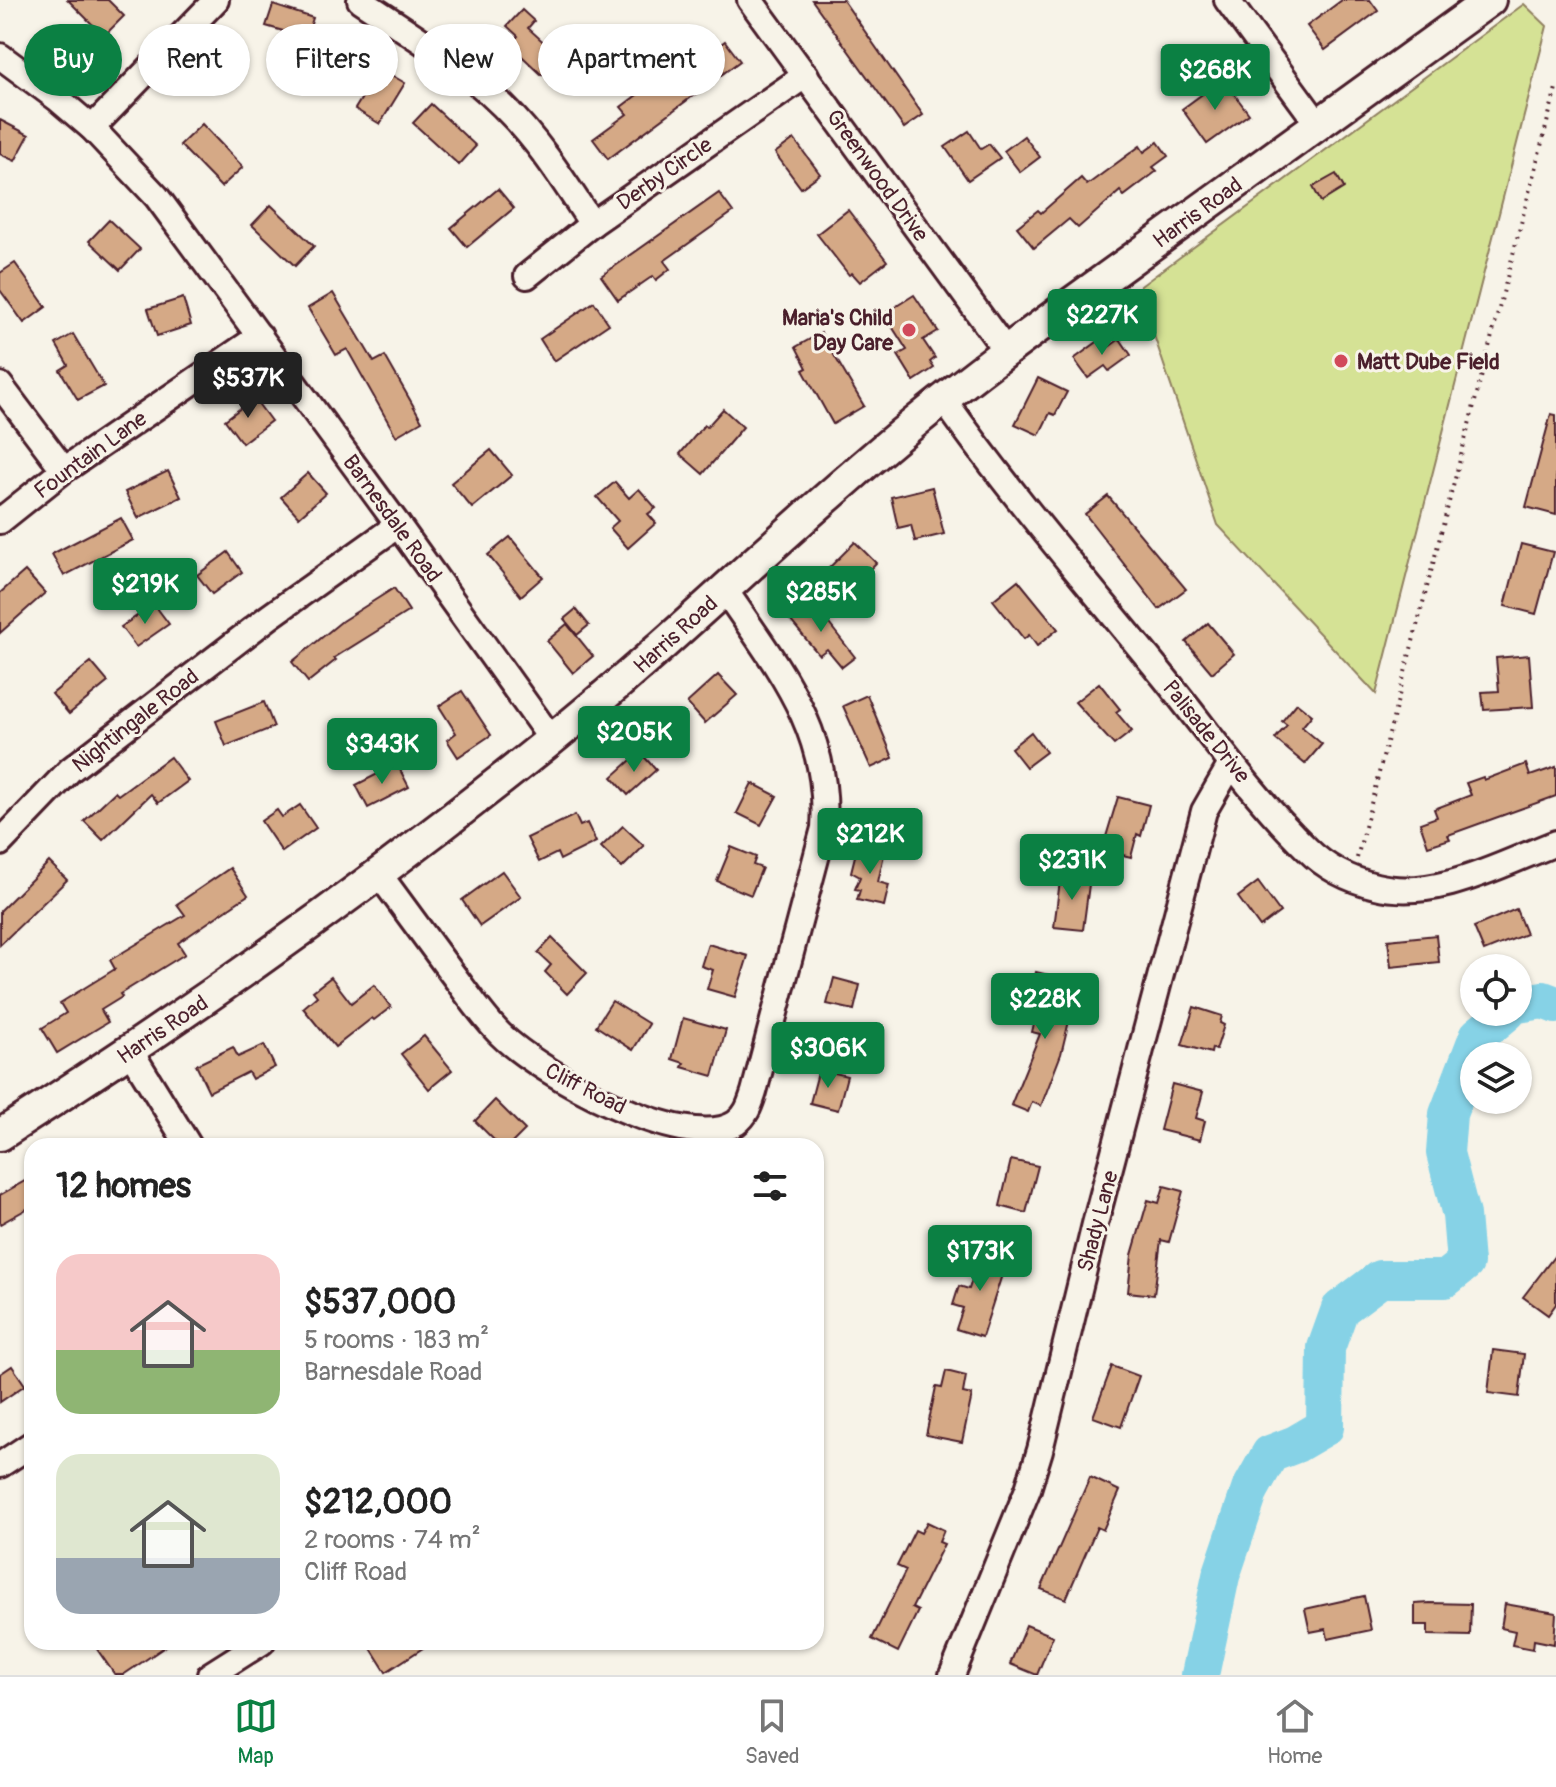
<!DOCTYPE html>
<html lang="en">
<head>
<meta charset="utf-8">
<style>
	body { margin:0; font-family:Pangolin,sans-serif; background:#f2f2f2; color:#222; height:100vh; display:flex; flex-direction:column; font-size:30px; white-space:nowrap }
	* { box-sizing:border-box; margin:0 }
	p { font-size:26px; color:#767676 }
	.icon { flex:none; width:44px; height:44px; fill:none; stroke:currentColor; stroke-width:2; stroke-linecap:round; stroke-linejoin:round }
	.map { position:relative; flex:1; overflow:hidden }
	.sheet { position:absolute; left:24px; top:1138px; width:800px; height:512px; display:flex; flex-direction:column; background:#fff; border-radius:24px; box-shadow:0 2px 6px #0004 }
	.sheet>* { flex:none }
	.banner { position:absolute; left:24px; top:24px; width:800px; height:72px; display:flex; gap:16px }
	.buttons { position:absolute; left:1460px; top:954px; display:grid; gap:16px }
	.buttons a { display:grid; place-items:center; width:72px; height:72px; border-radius:50%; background:#fff; box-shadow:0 2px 6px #0004; font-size:40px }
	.price { position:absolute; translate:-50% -68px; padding:0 18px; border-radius:8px; background:#0b8043; color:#fff; font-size:26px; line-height:52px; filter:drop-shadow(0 2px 4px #0008) }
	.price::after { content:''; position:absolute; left:50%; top:48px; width:24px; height:18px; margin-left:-12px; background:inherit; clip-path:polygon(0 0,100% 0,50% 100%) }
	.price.current { background:#222; color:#fff }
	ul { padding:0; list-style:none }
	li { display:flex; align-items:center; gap:24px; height:200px; padding:0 32px }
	li span { display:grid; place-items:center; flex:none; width:224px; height:160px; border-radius:24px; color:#555 }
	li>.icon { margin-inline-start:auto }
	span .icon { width:96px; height:96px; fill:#fffc; stroke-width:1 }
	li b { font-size:34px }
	h2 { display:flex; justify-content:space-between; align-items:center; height:96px; padding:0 32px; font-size:34px }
	.pill { padding:0 28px; border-radius:36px; background:#fff; box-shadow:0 2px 6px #0004; font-size:28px; line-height:72px }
	.pill.current { background:#0b8043; color:#fff }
	.dock { display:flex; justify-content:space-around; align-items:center; height:112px; border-top:2px solid #e0e0e0; background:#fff; font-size:22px; color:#767676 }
	.dock a { display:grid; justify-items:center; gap:4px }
	.dock .current { color:#0b8043 }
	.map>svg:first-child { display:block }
	.green { fill:#d5e295; stroke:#908060; stroke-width:2 }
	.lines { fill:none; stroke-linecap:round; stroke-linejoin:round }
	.river { stroke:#86d2e6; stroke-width:38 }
	.building { fill:#d5a986; stroke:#4a1f2b; stroke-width:2 }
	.minor-casing { stroke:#4a1f2b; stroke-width:30 }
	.tertiary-casing { stroke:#4a1f2b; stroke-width:36 }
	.path { stroke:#4a1f2b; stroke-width:4; stroke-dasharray:2 6; stroke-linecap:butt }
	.minor { stroke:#f7f3e8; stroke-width:24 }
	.tertiary { stroke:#f7f3e8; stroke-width:30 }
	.poi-dot { fill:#d1495b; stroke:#f7f3e8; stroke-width:3 }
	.labels { text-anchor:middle; stroke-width:6; stroke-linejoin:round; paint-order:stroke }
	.street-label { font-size:22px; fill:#4a1f2b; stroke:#f7f3e8 }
	.poi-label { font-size:22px; font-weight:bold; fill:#4a1f2b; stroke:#f7f3e8; text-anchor:end }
</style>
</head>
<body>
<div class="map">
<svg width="1556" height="1675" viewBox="0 0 1556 1675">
	<rect width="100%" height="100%" fill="#f7f3e8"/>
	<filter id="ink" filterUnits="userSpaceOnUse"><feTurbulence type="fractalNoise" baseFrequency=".0125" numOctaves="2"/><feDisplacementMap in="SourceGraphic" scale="16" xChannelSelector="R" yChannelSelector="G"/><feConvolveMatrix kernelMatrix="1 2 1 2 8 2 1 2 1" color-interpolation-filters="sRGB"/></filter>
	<g filter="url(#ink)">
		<polygon class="green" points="1524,4 1547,26 1376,694 1218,525 1138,288"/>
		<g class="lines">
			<g class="river">
				<polyline points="1518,1004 1543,1000 1556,1005"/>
				<polyline points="1200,1675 1221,1576 1250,1490 1270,1454 1296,1444 1325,1427 1326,1348 1340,1309 1380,1279 1445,1279 1465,1263 1461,1215 1445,1153 1448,1114 1478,1036 1507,1012"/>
			</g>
		</g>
		<g class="building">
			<polygon points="68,0 108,0 124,16 104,36"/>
			<polygon points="812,0 843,0 923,115 904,128"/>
			<polygon points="1342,0 1370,0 1378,11 1325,50 1307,26"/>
			<polygon points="273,5 313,18 301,54 278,46 283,31 266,26"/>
			<polygon points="522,10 534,21 528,28 559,56 542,75 510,45 518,36 507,26"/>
			<polygon points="725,41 740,61 608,159 593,139 627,114 621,107 689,56 695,64"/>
			<polygon points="357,55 405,83 380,124 355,109 366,91 343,78"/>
			<polygon points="1223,79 1249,114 1207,144 1182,109"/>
			<polygon points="431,104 476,146 459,165 413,123"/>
			<polygon points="0,120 29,135 15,161 0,154"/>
			<polygon points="202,124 243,167 221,187 180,145"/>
			<polygon points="969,131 981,149 989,144 1000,158 968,180 945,147"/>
			<polygon points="1024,136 1040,157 1020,172 1004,151"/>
			<polygon points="794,139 820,174 801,188 775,153"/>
			<polygon points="1158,142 1168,156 1153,167 1157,171 1124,196 1120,191 1078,228 1069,219 1034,248 1017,227 1038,210 1041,213 1081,178 1087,185 1140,146 1144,152"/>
			<polygon points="1336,174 1344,188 1321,202 1313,187"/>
			<polygon points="498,189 514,208 467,247 451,228"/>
			<polygon points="719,193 733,212 664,261 670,269 656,280 653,276 618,300 601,276"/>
			<polygon points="271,205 314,246 295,266 252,225"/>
			<polygon points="848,210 887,261 860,282 852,273 849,275 817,234"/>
			<polygon points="109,220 140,249 120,270 89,241"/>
			<polygon points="15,263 46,307 24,323 0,290 0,273"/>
			<polygon points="333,293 374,362 385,356 422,421 396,436 347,349 336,355 308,308"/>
			<polygon points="914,295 938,331 923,340 935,358 930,362 934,368 914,381 898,355 907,350 884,314"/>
			<polygon points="183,298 191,325 157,336 148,309"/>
			<polygon points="594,302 609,324 554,361 540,339"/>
			<polygon points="821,333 864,406 833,424 803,370 807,368 796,347"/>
			<polygon points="73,334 104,386 78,400 60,370 68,365 56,344"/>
			<polygon points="1104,337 1110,346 1120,339 1131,355 1109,371 1105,366 1088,378 1074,359"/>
			<polygon points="1038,378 1067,392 1055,415 1050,413 1039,435 1015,424"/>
			<polygon points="254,398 271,421 242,443 225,420"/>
			<polygon points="723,409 743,427 703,474 680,454 704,425 707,427"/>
			<polygon points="1551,414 1556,415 1556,515 1526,507"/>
			<polygon points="491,450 512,475 472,508 451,483"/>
			<polygon points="168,471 181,497 138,518 125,492"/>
			<polygon points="308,473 326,493 299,517 281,497"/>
			<polygon points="615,482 629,498 639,489 656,508 648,514 656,523 628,548 610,528 618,521 597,497"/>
			<polygon points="932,487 944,534 915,541 911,525 898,528 891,497"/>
			<polygon points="1108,496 1186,589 1159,609 1085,514"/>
			<polygon points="121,518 133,540 64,576 52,554"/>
			<polygon points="510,537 543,577 521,596 488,555"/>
			<polygon points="855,542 876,563 850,589 829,568"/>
			<polygon points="1521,544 1553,552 1536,614 1505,606"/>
			<polygon points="228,552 242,572 212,594 197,575"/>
			<polygon points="25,571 45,593 0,633 0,593"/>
			<polygon points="1018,580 1058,629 1037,646 1029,635 1024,639 993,600"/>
			<polygon points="394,588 409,611 334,658 336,660 308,682 292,662 342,621"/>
			<polygon points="812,602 855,657 842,667 827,649 819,655 790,620"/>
			<polygon points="154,604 169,624 136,647 121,627"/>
			<polygon points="576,609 589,625 577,635 564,619"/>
			<polygon points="1208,623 1234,654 1212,673 1186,642"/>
			<polygon points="567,624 593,656 573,673 547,641"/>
			<polygon points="1529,655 1533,707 1484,710 1482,692 1499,691 1496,658"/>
			<polygon points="91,662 108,682 69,714 52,694"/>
			<polygon points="718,675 737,695 705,723 687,703"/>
			<polygon points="1099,683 1120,709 1116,712 1132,731 1114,745 1075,702"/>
			<polygon points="462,691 491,735 458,757 447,740 456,733 439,706"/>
			<polygon points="867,695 893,758 871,768 843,706"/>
			<polygon points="264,702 274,727 226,746 216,721"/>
			<polygon points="1297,703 1312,715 1302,727 1322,744 1305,764 1275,739 1287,725 1282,721"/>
			<polygon points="1031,732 1046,752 1026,767 1011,748"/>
			<polygon points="640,752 656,770 628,795 612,777"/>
			<polygon points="170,757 188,781 158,803 151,794 103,840 84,821 115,792 118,795"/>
			<polygon points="397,764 409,787 368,808 356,785"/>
			<polygon points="1526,764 1530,776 1556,767 1556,796 1448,835 1450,839 1428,846 1420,823 1437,817 1434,809 1471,795 1466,783 1483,777 1484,780"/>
			<polygon points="752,783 777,796 761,825 737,813"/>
			<polygon points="1118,797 1149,805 1141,836 1137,834 1131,857 1102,850"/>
			<polygon points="300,805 316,828 282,852 261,821 277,810 282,817"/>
			<polygon points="575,815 580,826 587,823 596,842 560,860 557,853 539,862 527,838"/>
			<polygon points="623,826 644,846 622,868 601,847"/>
			<polygon points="870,846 885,850 878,882 889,885 884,906 857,900 860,890 855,889 860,877 851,872 857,848 869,851"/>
			<polygon points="731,847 756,857 753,865 762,868 751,895 717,881"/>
			<polygon points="49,862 67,880 0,945 0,911"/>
			<polygon points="230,868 248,895 178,943 185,954 120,994 122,997 101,1010 108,1022 57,1053 42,1028 66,1013 60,1003 115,969 110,960 185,915 177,904"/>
			<polygon points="502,871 521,897 480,926 462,900"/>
			<polygon points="1061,873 1090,877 1083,930 1054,927"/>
			<polygon points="1258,882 1280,912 1260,927 1238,897"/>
			<polygon points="1516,909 1526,934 1484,951 1474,927"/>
			<polygon points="1436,935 1439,962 1391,967 1388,940"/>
			<polygon points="552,938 587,973 567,994 545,972 551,965 538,953"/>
			<polygon points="708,944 748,956 735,997 707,989 713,970 701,966"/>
			<polygon points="1036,972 1070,980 1061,1015 1070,1017 1061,1054 1041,1106 1032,1102 1028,1112 1011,1105 1040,1034 1032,1032 1042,990 1032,988"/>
			<polygon points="331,977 351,1003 374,985 391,1007 374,1020 372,1018 335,1047 303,1008 317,996 313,991"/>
			<polygon points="834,978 860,985 854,1010 827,1004"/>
			<polygon points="612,1001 649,1024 633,1050 596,1026"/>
			<polygon points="1194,1007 1222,1016 1220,1023 1224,1025 1216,1050 1212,1048 1211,1053 1182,1045"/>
			<polygon points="683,1018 726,1030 713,1076 682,1067 684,1063 672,1059"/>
			<polygon points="424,1036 452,1070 429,1089 401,1054"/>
			<polygon points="264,1045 275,1067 252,1079 248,1072 209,1092 196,1065 233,1047 238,1057"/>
			<polygon points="819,1069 847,1076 838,1110 810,1103"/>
			<polygon points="1172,1084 1203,1092 1196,1118 1205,1121 1200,1140 1160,1130"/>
			<polygon points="495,1100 525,1130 509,1146 500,1146 475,1121"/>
			<polygon points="1011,1160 1038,1166 1026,1213 1000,1206"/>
			<polygon points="32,1177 32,1206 0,1224 0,1195"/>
			<polygon points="1164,1186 1183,1191 1169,1242 1161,1240 1154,1295 1128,1292 1132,1255 1148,1200 1159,1203"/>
			<polygon points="982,1247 1008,1256 982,1337 956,1329 963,1308 953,1305 959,1286 969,1289"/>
			<polygon points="1556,1254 1556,1304 1548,1315 1523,1297"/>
			<polygon points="1493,1350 1524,1354 1519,1397 1488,1393"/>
			<polygon points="12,1366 25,1385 0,1402 0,1374"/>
			<polygon points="1112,1366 1139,1376 1121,1427 1093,1417"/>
			<polygon points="946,1371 966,1376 963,1393 972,1395 962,1442 926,1435 936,1387 942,1388"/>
			<polygon points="1090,1477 1120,1491 1103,1530 1097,1527 1066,1599 1041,1589"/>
			<polygon points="927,1522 944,1530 939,1542 944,1544 912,1608 918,1611 898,1652 872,1639 906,1570 897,1566 915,1530 921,1533"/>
			<polygon points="1364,1596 1371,1630 1328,1639 1326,1629 1310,1632 1305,1609"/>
			<polygon points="1430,1603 1471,1604 1470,1636 1428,1635 1428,1625 1415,1625 1415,1604"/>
			<polygon points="1505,1604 1556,1613 1554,1644 1534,1640 1533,1649 1512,1645 1515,1631 1501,1628"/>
			<polygon points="1026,1625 1053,1636 1037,1675 1010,1664"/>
			<polygon points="92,1642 172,1642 123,1675 115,1675"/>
			<polygon points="367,1642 432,1642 386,1672"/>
		</g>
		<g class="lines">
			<defs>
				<g id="minor">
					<path d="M360 0C409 33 461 64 503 106 539 141 565 183 592 224"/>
					<polyline points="750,0 1006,351"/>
					<polyline points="1227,0 1318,124"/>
					<polyline points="0,56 58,99 92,128 157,197 398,525 552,740"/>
					<polyline points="92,128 216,0"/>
					<polyline points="527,276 592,224 806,75"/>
					<polyline points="0,385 64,470"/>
					<path d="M944 400C1012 496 1089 585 1163 676 1210 734 1253 797 1307 849 1326 868 1350 880 1376 886 1436 901 1501 864 1556 843"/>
					<polyline points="0,521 64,470 260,336"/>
					<polyline points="0,843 70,770 269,617 398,525"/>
					<path d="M379 874C403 907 427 939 451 972 467 993 482 1016 500 1034 538 1072 686 1156 736 1123 747 1115 750 1104 754 1092L824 828C831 730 777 667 725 590"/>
					<polyline points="131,1052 189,1146"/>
					<polyline points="0,1465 32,1444"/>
					<polyline points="210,1675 262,1642"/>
					<polyline points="952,1675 1028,1489 1040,1450 1095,1224 1204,811 1231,764"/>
				</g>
				<path id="tertiary" d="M0 1135C191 1013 375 882 551 740 676 640 789 525 913 424 988 362 1068 306 1146 249 1261 166 1376 83 1490 0"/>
			</defs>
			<use href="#minor" class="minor-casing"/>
			<use href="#tertiary" class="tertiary-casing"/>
			<polyline class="path" points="1357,858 1556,88"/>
			<use href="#minor" class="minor"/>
			<use href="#tertiary" class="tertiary"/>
		</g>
	</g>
	<g class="poi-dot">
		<circle cx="909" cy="330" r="8"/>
		<circle cx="1341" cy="361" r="8"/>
	</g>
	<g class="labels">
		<g class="street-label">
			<text transform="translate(664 173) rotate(-35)" y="8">Derby Circle</text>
			<text transform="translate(878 175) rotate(54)" y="8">Greenwood Drive</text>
			<text transform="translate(1197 212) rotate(-36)" y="8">Harris Road</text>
			<text transform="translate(90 454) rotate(-36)" y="8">Fountain Lane</text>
			<text transform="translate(393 518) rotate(54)" y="8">Barnesdale Road</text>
			<text transform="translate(675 634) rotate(-42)" y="8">Harris Road</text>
			<text transform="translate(135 720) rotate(-38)" y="8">Nightingale Road</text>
			<text transform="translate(1207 731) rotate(51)" y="8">Palisade Drive</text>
			<text transform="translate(162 1029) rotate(-34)" y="8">Harris Road</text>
			<text transform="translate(586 1088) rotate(27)" y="8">Cliff Road</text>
			<text transform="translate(1097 1221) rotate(-75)" y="8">Shady Lane</text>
		</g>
		<g class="poi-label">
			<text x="893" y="325">Maria's Child<tspan x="893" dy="25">Day Care</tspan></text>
			<text x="1357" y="369" text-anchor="start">Matt Dube Field</text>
		</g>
	</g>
</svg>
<div class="buttons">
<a><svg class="icon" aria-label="locate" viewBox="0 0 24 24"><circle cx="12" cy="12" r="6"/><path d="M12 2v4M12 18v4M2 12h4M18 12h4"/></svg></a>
<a><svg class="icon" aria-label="layers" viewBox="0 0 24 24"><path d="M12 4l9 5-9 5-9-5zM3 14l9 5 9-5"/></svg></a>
</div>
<b class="price" style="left:1215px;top:112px">$268K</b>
<b class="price" style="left:1102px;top:357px">$227K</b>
<b class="price current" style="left:248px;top:420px">$537K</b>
<b class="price" style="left:145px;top:626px">$219K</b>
<b class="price" style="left:821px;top:634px">$285K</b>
<b class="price" style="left:634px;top:774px">$205K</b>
<b class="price" style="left:382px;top:786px">$343K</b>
<b class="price" style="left:870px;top:876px">$212K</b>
<b class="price" style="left:1072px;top:902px">$231K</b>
<b class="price" style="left:1045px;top:1041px">$228K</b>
<b class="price" style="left:828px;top:1090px">$306K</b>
<b class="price" style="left:980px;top:1293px">$173K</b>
<div class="banner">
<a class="pill current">Buy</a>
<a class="pill">Rent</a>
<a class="pill">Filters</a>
<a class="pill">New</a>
<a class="pill">Apartment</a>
</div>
<section class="sheet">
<h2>12 homes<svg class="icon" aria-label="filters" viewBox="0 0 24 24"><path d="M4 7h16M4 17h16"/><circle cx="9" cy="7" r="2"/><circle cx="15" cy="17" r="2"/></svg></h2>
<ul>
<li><span style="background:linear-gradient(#f6c9c9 60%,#8fb573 0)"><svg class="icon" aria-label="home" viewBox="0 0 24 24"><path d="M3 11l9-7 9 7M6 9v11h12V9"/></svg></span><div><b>$537,000</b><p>5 rooms · 183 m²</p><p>Barnesdale Road</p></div></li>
<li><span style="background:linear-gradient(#dfe7d0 65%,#9aa5b1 0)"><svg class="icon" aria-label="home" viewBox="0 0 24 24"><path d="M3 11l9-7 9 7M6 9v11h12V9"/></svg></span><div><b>$212,000</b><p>2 rooms · 74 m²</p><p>Cliff Road</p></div></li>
</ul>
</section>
</div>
<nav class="dock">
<a class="current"><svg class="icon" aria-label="map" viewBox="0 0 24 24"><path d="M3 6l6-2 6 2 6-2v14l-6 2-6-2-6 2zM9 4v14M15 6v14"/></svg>Map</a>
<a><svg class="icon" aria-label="saved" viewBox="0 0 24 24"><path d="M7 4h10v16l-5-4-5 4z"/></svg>Saved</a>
<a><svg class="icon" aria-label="home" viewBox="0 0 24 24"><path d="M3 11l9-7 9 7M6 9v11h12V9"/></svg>Home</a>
</nav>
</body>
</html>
